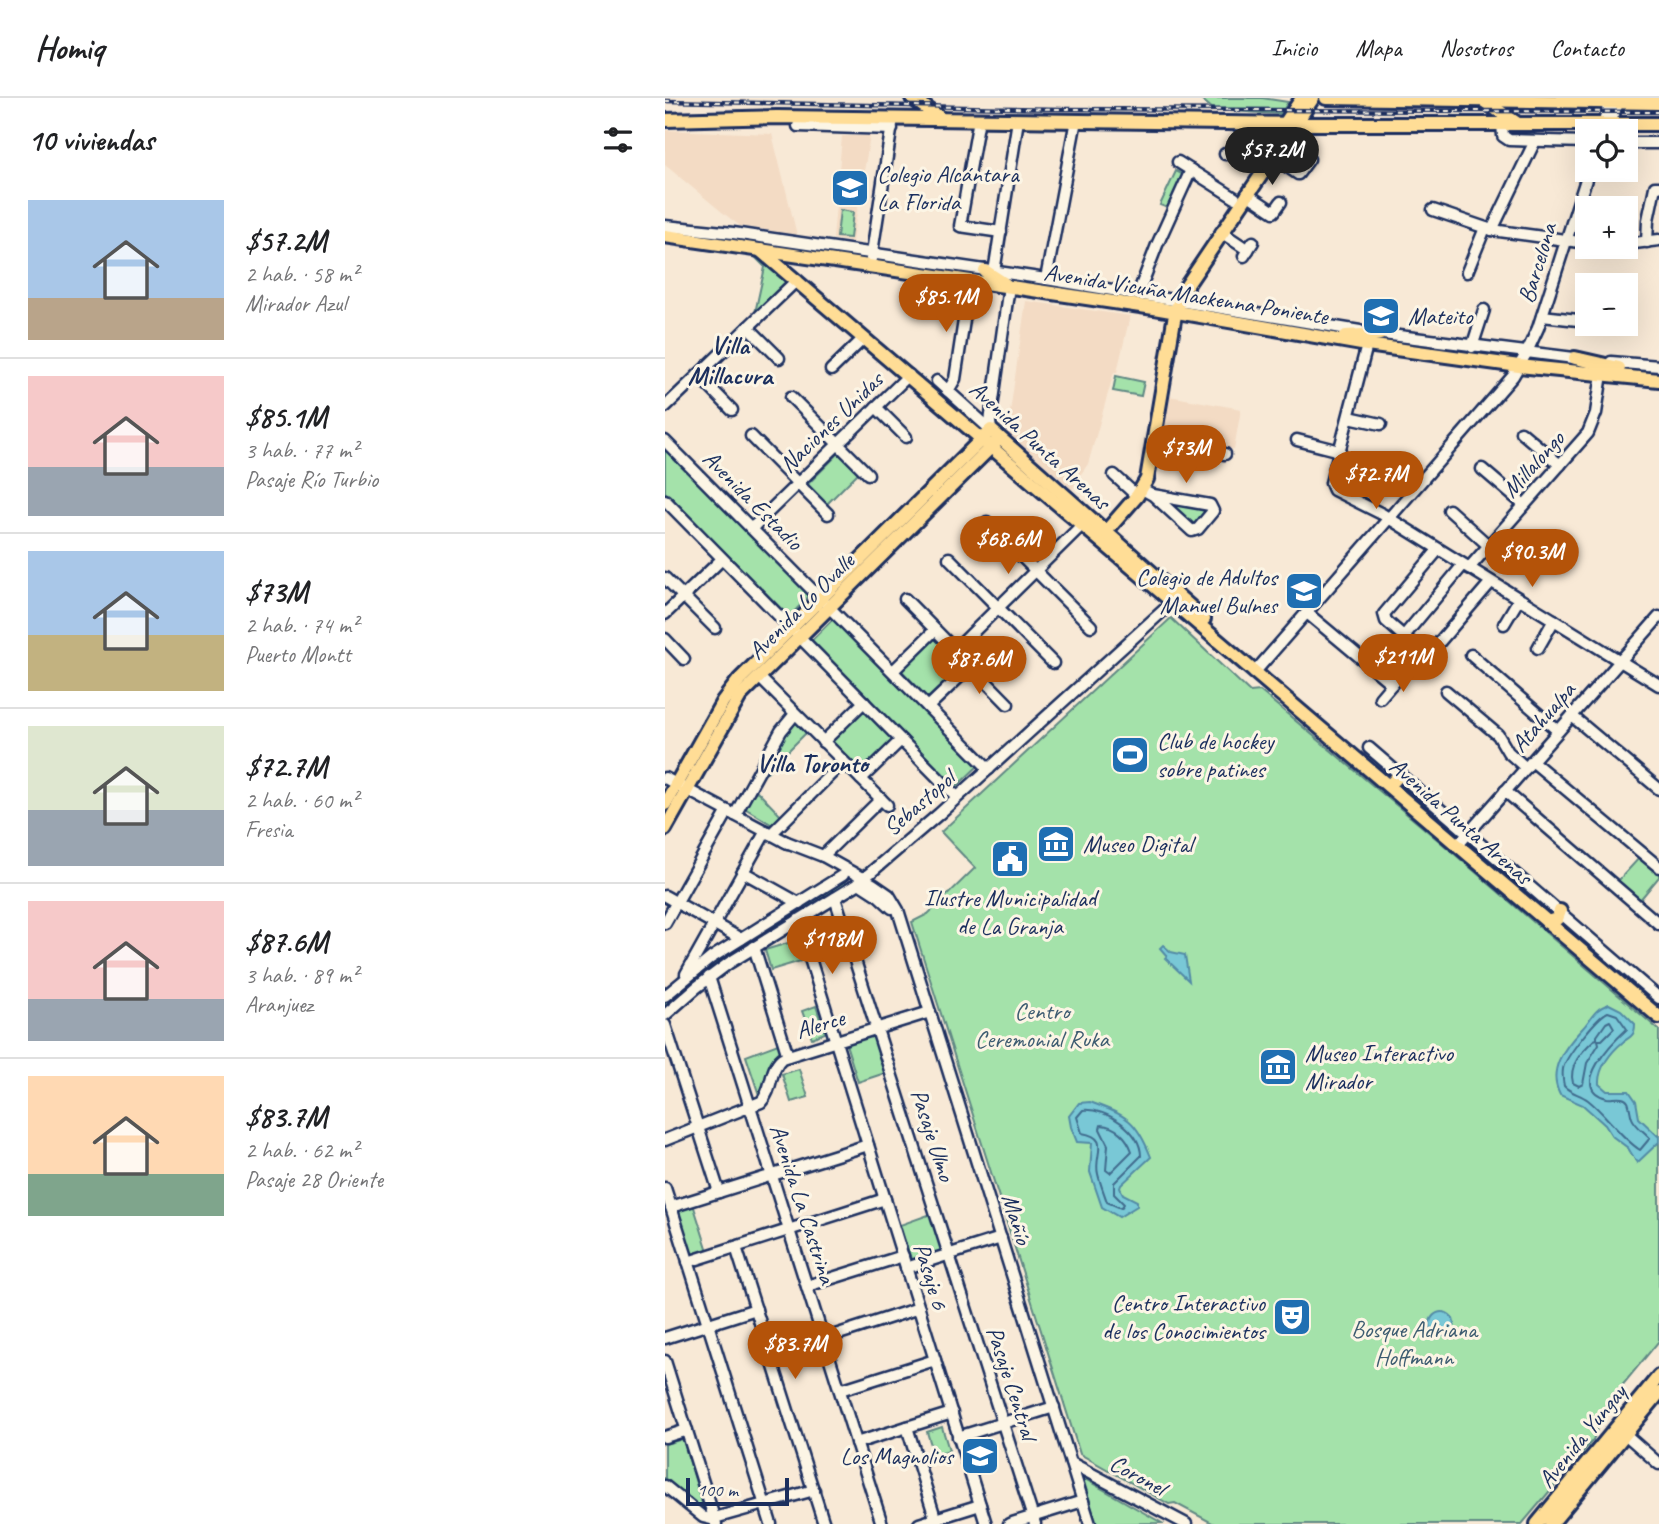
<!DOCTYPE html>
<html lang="es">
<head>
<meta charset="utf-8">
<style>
	body { margin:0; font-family:Caveat,sans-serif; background:#f6f6f6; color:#202124; height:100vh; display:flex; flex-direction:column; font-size:26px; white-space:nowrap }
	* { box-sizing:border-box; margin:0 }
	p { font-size:23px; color:#757577 }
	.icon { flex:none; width:38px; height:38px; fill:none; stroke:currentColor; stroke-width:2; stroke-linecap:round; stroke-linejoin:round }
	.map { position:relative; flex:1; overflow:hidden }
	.side { display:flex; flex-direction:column; background:#fff; width:665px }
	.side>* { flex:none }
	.controls { position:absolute; left:910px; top:21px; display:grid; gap:14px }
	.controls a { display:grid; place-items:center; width:63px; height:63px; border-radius:0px; background:#fff; box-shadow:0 7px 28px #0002; font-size:35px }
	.scale { position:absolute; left:21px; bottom:18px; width:103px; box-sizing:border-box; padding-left:7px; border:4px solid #1b2f5e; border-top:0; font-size:19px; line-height:24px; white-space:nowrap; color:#1b2f5e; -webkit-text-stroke:5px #fcf5e5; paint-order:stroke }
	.price { position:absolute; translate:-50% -60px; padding:0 16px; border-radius:24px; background:#b45309; color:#fff; font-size:23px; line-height:46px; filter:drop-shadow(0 2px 4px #0008) }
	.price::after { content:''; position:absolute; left:50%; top:42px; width:21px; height:16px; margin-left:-10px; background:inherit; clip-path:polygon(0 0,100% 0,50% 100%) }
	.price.on { background:#222; color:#fff }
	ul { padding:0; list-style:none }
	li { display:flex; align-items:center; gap:21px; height:175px; padding:0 28px }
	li+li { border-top:2px solid #e0e0e0 }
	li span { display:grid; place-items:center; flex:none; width:196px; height:140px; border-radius:0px; color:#555 }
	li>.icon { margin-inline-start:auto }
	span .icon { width:84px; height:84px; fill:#fffc; stroke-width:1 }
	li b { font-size:30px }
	h2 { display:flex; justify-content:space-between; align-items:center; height:84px; padding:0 28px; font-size:30px }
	header { display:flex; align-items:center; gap:42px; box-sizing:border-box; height:98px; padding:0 35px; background:#fff; border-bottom:2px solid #e0e0e0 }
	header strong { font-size:33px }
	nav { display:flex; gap:38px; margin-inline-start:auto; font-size:24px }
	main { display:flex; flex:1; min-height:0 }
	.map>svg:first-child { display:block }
	.built { fill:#f3dbc4 }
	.green { fill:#a4e2aa; stroke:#608884; stroke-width:2 }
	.water { fill:#79c8d6; stroke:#538ba6; stroke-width:2 }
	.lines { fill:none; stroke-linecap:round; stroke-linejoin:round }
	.shore { stroke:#416c8e; stroke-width:2 }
	.minor-casing { stroke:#1b2f5e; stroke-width:15 }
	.major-casing { stroke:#1b2f5e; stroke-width:18 }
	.minor { stroke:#fcf5e5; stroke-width:10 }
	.major { stroke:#ffdd96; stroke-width:12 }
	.rail-casing { stroke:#1b2f5e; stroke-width:4.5 }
	.rail { stroke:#fcf5e5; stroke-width:2; stroke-dasharray:5; stroke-linecap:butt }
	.labels { text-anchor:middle; stroke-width:6; stroke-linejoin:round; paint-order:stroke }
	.poi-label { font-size:24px; fill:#1b2f5e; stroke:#fcf5e5; text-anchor:start }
	.street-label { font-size:24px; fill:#1b2f5e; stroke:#fcf5e5 }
	.park-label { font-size:24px; fill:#3d5c71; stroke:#fcf5e5 }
	.neighbourhood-label { font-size:26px; font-weight:bold; fill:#1b2f5e; stroke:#fcf5e5 }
</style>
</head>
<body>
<header>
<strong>Homiq</strong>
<nav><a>Inicio</a><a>Mapa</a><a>Nosotros</a><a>Contacto</a></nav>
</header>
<main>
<section class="side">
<h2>10 viviendas<svg class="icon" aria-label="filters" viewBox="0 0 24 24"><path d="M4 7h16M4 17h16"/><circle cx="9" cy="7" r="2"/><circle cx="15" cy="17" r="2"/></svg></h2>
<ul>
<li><span style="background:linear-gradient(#a9c7e8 70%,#b9a48a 0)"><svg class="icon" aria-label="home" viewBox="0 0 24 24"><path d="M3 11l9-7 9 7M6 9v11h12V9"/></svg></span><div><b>$57.2M</b><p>2 hab. · 58 m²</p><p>Mirador Azul</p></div></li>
<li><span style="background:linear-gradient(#f6c9c9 65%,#9aa5b1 0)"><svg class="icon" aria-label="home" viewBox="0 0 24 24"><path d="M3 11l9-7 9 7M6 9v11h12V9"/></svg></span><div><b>$85.1M</b><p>3 hab. · 77 m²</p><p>Pasaje Río Turbio</p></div></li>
<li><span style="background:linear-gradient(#a9c7e8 60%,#c2b280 0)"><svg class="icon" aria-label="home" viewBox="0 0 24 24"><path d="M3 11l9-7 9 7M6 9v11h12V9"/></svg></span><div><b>$73M</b><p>2 hab. · 74 m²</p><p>Puerto Montt</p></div></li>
<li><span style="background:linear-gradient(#dfe7d0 60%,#9aa5b1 0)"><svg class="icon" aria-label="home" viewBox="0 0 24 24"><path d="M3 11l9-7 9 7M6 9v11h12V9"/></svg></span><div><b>$72.7M</b><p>2 hab. · 60 m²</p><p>Fresia</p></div></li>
<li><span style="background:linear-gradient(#f6c9c9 70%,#9aa5b1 0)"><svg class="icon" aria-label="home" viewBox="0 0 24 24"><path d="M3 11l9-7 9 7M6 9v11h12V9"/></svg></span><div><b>$87.6M</b><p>3 hab. · 89 m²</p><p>Aranjuez</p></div></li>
<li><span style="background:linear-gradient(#ffd9b3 70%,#7fa58c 0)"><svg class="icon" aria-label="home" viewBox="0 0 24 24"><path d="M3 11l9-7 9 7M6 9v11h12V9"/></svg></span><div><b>$83.7M</b><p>2 hab. · 62 m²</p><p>Pasaje 28 Oriente</p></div></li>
</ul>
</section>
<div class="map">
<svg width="994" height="1426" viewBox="0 0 994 1426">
	<rect width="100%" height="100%" fill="#f8e9d6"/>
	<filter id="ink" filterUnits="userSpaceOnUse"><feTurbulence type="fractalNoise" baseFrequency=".0143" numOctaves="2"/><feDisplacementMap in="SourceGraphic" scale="14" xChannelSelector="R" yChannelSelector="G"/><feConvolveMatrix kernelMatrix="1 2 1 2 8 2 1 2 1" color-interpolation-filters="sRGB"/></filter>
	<g filter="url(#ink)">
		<g class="built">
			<polygon points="0,32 107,36 132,137 75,128 57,114 0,67"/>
			<polygon points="177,38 205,38 187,144 168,141"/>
			<polygon points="361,203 465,218 452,274 449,274 423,366 416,376 412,376 408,392 342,335"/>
			<polygon points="504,298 576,311 569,351 496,338"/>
		</g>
		<g class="green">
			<polygon points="535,0 597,0 623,4 616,16 549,12"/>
			<polygon points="511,73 521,78 505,111 495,107"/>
			<polygon points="175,112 188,114 185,140 172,139"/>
			<polygon points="92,161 103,163 126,182 90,215 100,169"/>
			<polygon points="451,278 479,284 476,298 448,293"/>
			<polygon points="0,347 147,495 124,519 0,394"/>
			<polygon points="177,352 196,372 160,408 141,388"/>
			<polygon points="504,403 541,410 544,413 529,429 502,406"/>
			<polygon points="169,520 314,667 291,689 146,543"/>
			<polygon points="506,520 585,594 595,593 779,747 994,932 994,1243 941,1307 928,1342 857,1426 549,1426 510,1405 504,1406 415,1356 247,824 263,816 310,770 276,734"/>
			<polygon points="269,540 299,570 265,602 236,572"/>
			<polygon points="198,610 229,642 196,675 165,642"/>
			<polygon points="130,623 142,634 94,682 118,635"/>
			<polygon points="92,693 117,719 109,728 78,709 84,699"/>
			<polygon points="974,760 994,776 994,779 974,803 952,784"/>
			<polygon points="176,781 183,786 60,863 0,913 0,902 61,854"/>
			<polygon points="133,842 139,862 106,872 100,852"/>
			<polygon points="151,908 160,935 147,940 137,913"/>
			<polygon points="208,937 220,975 193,984 181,946"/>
			<polygon points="113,946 117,958 109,961 94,997 81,958"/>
			<polygon points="134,971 143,999 126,1004 117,976"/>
			<polygon points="28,1106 43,1153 26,1158 11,1112"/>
			<polygon points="266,1116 278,1154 247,1164 235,1127"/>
			<polygon points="277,1329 284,1352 269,1357 262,1334"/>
			<polygon points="18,1341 39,1412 0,1382 0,1346"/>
			<polygon points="418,1380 497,1425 431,1426"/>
		</g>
		<g class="water">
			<polygon points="498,847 506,854 520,857 524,883 500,860 502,858 495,850"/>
			<path d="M944 906 956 912 970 926C970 929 969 935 967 937 965 940 961 941 958 944 946 954 933 970 934 986L942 993H964L971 1003 974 1020 994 1039V1044L972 1065 963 1050 947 1038 940 1027 918 1007 895 997C882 972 899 950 916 932 928 920 927 912 944 906Z"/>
			<path d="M425 1004C462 1018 471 1021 486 1059L456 1087 455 1090 458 1096 472 1103V1108L454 1119 437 1109 425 1074 427 1045 412 1044 406 1029 404 1018 414 1005Z"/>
			<circle cx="777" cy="1226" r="12"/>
		</g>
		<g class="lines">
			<g class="shore">
				<path d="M943 914 952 917 962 931C950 942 901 990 942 1000 948 1001 959 997 963 1004 965 1008 965 1015 967 1020 970 1028 979 1033 985 1040L975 1052C955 1039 942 1017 923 1002 915 996 905 995 899 988 898 983 897 977 898 971 900 959 933 918 943 914Z"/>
				<path d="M945 923 949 930 937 942H933L934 946 922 965 918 986 914 988 908 985C903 968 917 953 929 942L932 941V938L941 925Z"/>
				<path d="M418 1012C442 1010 476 1033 476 1058L449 1085V1096L459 1106 456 1110 442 1104C439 1095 435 1085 433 1076 428 1057 447 1040 417 1035L412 1019Z"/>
				<path d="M436 1027C451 1028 462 1039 467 1053L445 1075 441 1072 443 1047 435 1031Z"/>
			</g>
			<defs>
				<g id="minor">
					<polyline points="314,21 295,128 336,134"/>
					<polyline points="837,26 838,38 844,42 922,44"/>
					<polyline points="939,26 949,16 955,0"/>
					<polyline points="133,28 227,31"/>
					<polyline points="937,33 945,0"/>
					<polyline points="961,45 994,45"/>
					<polyline points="560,56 600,56"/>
					<polyline points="608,59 633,76 644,61"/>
					<polyline points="513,64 570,100"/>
					<polyline points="582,96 609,114 616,104"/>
					<polyline points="768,112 827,132 922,145"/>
					<polyline points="0,128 68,135 381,181 695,233"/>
					<polyline points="827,132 870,43"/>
					<polyline points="556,134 583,152"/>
					<polyline points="982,144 983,122 990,89 994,89"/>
					<polyline points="961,146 994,142"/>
					<polyline points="579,158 588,144"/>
					<polyline points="206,161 228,20"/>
					<polyline points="329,174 353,22"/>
					<polyline points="802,174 820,130"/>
					<polyline points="381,181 411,22"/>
					<polyline points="473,196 492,147 526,72"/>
					<polyline points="877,218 913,222"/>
					<polyline points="83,229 114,260"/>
					<polyline points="710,235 917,261"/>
					<polyline points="702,247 666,385 669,392 717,416 994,587"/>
					<polyline points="807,249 819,212"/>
					<polyline points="946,264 994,268"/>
					<polyline points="166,272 199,240"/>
					<polyline points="33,277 67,312"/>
					<polyline points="272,283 325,331"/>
					<polyline points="283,293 290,281 305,183"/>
					<polyline points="126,299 203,376"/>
					<polyline points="0,309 132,182"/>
					<polyline points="211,309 241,339"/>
					<polyline points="684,319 716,326"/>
					<polyline points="326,332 325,324 344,188"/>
					<polyline points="856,334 895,367"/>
					<polyline points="86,338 163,416"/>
					<polyline points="632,342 675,353"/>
					<polyline points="0,343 324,671"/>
					<polyline points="488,344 560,356"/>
					<polyline points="817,371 859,407"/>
					<polyline points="449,377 472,398"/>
					<polyline points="477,391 488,397 527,433 533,431 548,413 545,407 488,397"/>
					<polyline points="0,402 292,699"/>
					<polyline points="784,412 824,448"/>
					<polyline points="322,424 426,528"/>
					<polyline points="87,430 244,277"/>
					<polyline points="773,452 719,516 721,523 758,555 765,555 826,484"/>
					<polyline points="284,460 388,565"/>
					<polyline points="804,470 923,335 931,315 937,276"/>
					<polyline points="0,480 50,530"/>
					<polyline points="240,501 343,606"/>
					<polyline points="642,515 727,586"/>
					<polyline points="0,516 57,461"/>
					<polyline points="839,526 854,501"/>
					<polyline points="739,538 798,467"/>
					<polyline points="0,541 19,561"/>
					<polyline points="873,550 889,522"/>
					<polyline points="290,552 418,426"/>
					<polyline points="806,557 893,633"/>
					<polyline points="228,573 270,532"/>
					<polyline points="589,575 848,278 861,256 873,230 924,72"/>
					<polyline points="94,579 222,707"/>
					<polyline points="781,593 833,637 843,654 861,670"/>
					<polyline points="715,600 738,573"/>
					<polyline points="263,609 306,568"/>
					<polyline points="907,618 994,691"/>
					<polyline points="158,644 199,604"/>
					<polyline points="704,650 994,900"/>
					<polyline points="867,663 994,769"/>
					<polyline points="0,680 123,745"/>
					<polyline points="196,681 236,642"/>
					<polyline points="840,693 994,826"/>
					<polyline points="70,717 116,633 130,616"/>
					<polyline points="106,736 178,664"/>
					<polyline points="119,743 158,758 208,786 224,797 233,812 425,1426"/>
					<polyline points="793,747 994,519"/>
					<polyline points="158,758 216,701"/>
					<polyline points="78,774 134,805"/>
					<polyline points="197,787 214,798 227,810"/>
					<polyline points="0,798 76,841"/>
					<polyline points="170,800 370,1426"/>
					<polyline points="133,822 321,1426"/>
					<polyline points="0,825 63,713"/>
					<polyline points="89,849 123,958"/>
					<polyline points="21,876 101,733"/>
					<polyline points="44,879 217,1426"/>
					<polyline points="0,898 46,860 178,777"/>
					<polyline points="0,917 32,889 64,865 191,787 274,716 511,501"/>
					<polyline points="0,927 54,1094"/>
					<path d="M0 1042 96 1004C108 992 104 971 117 960L265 914"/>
					<polyline points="0,1090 106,1426"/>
					<polyline points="6,1109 203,1047"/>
					<polyline points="71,1149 159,1426"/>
					<polyline points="23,1164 220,1101"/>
					<polyline points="241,1170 336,1140"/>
					<polyline points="142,1188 238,1158"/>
					<polyline points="0,1240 91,1211"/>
					<polyline points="158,1241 254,1210"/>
					<polyline points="0,1263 51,1426"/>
					<polyline points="175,1292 270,1262"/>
					<polyline points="242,1329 272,1426"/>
					<polyline points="960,1336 994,1366"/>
					<polyline points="0,1339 22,1332"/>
					<polyline points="293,1339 389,1309"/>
					<polyline points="191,1345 287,1315"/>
					<polyline points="406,1365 521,1426"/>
					<polyline points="0,1388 38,1419 46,1421 149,1392"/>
					<polyline points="254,1426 315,1407"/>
					<polyline points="344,1426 418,1403"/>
				</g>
				<g id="major">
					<polyline points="247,0 274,19"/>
					<polyline points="661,0 994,5"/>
					<polyline points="819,3 853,26"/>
					<polyline points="0,22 112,19 640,26 994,26"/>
					<polyline points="617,30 637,0"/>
					<polyline points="0,138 489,210 702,247 854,268 994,282"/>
					<polyline points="95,152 994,919"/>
					<polyline points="320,173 340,186"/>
					<polyline points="681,238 715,236"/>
					<polyline points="910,260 954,270"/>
					<polyline points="437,438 472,398 482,381 509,222 516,196 648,0"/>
					<polyline points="724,688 735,676"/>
					<polyline points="0,706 58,603 74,582 326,332 539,521"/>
					<polyline points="0,731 75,598 332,343"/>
					<polyline points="882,824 892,821 895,813"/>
					<polyline points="872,1426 994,1278"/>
					<polyline points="886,1426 994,1295"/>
				</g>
			</defs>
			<use href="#minor" class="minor-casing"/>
			<use href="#major" class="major-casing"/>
			<use href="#minor" class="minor"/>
			<use href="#major" class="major"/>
			<defs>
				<polyline id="rail" points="0,3 396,11 994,14"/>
			</defs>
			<use href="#rail" class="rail-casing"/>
			<use href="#rail" class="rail"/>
		</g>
	</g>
	<defs>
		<symbol id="school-square" viewBox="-11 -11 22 22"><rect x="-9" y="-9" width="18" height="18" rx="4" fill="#1f6fb2" stroke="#fcf5e5"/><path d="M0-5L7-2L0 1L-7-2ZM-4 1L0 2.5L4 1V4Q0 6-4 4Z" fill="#fff"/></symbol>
		<symbol id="stadium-square" viewBox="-11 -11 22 22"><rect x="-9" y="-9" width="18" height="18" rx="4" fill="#1f6fb2" stroke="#fcf5e5"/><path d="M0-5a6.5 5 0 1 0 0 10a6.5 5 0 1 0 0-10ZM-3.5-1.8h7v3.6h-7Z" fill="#fff"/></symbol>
		<symbol id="museum-square" viewBox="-11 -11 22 22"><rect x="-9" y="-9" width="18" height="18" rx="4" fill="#1f6fb2" stroke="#fcf5e5"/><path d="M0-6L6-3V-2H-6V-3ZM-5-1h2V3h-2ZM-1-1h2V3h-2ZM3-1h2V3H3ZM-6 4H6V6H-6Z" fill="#fff"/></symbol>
		<symbol id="civic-square" viewBox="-11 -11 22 22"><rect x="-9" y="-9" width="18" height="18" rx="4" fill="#1f6fb2" stroke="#fcf5e5"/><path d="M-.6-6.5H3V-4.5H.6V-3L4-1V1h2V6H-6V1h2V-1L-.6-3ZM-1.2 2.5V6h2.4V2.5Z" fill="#fff"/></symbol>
		<symbol id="theatre-square" viewBox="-11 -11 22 22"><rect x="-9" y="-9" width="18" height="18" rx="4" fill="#1f6fb2" stroke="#fcf5e5"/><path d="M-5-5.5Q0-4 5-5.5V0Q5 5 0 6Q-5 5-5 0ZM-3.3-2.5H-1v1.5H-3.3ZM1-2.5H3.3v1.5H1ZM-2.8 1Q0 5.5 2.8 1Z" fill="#fff"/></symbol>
	</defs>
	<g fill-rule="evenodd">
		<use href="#school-square" x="163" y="68" width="44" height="44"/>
		<use href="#school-square" x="694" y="196" width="44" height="44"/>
		<use href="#school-square" x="617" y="471" width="44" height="44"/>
		<use href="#stadium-square" x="443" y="635" width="44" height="44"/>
		<use href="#museum-square" x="369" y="724" width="44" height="44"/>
		<use href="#civic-square" x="323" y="739" width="44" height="44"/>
		<use href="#museum-square" x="591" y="947" width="44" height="44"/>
		<use href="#theatre-square" x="605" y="1197" width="44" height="44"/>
		<use href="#school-square" x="293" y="1336" width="44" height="44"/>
	</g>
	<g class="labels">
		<g class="poi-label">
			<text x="212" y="84">Colegio Alcántara<tspan x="212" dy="28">La Florida</tspan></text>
			<text x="743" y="226">Mateito</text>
			<text x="612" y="487" text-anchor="end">Colegio de Adultos<tspan x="612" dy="28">Manuel Bulnes</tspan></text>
			<text x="492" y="651">Club de hockey<tspan x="492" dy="28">sobre patines</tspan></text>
			<text x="418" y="754">Museo Digital</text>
			<text x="345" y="808" text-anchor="middle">Ilustre Municipalidad<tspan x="345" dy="28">de La Granja</tspan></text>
			<text x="640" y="963">Museo Interactivo<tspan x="640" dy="28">Mirador</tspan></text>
			<text x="600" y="1213" text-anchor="end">Centro Interactivo<tspan x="600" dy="28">de los Conocimientos</tspan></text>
			<text x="288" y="1366" text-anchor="end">Los Magnolios</text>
		</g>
		<g class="street-label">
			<text transform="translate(872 165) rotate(-73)" y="8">Barcelona</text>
			<text transform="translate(521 196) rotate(9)" y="8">Avenida Vicuña Mackenna Poniente</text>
			<text transform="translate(166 324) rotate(-44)" y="8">Naciones Unidas</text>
			<text transform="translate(375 347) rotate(42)" y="8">Avenida Punta Arenas</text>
			<text transform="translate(868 366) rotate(-48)" y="8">Millalongo</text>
			<text transform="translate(88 402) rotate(45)" y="8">Avenida Estadio</text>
			<text transform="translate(136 508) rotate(-45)" y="8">Avenida Lo Ovalle</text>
			<text transform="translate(878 619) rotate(-49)" y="8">Atahualpa</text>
			<text transform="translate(254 705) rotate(-41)" y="8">Sebastopol</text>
			<text transform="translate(796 723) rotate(41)" y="8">Avenida Punta Arenas</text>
			<text transform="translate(155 926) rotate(-17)" y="8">Alerce</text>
			<text transform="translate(268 1037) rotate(72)" y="8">Pasaje Ulmo</text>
			<text transform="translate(138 1106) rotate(72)" y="8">Avenida La Castrina</text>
			<text transform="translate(352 1121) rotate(73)" y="8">Mañío</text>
			<text transform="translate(266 1178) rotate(73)" y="8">Pasaje 6</text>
			<text transform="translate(347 1285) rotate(72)" y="8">Pasaje Central</text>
			<text transform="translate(917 1338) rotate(-51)" y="8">Avenida Yungay</text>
			<text transform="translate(473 1377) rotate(28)" y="8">Coronel</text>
		</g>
		<g class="park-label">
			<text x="377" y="921">Centro<tspan x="377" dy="28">Ceremonial Ruka</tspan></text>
			<text x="749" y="1239">Bosque Adriana<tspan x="749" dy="28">Hoffmann</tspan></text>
		</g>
		<g class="neighbourhood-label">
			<text x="65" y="256">Villa<tspan x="65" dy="30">Millacura</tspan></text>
			<text x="147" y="674">Villa Toronto</text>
		</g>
	</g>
</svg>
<div class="controls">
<a><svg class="icon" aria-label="locate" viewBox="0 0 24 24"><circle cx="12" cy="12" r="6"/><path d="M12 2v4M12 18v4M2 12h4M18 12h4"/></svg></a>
<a>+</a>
<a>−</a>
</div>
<div class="scale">100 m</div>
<b class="price on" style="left:607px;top:89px">$57.2M</b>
<b class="price" style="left:281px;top:236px">$85.1M</b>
<b class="price" style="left:521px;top:387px">$73M</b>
<b class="price" style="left:711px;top:413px">$72.7M</b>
<b class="price" style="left:343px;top:478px">$68.6M</b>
<b class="price" style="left:867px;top:491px">$90.3M</b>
<b class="price" style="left:738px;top:596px">$211M</b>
<b class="price" style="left:314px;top:598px">$87.6M</b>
<b class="price" style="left:167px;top:878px">$118M</b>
<b class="price" style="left:130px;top:1283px">$83.7M</b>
</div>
</main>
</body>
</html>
